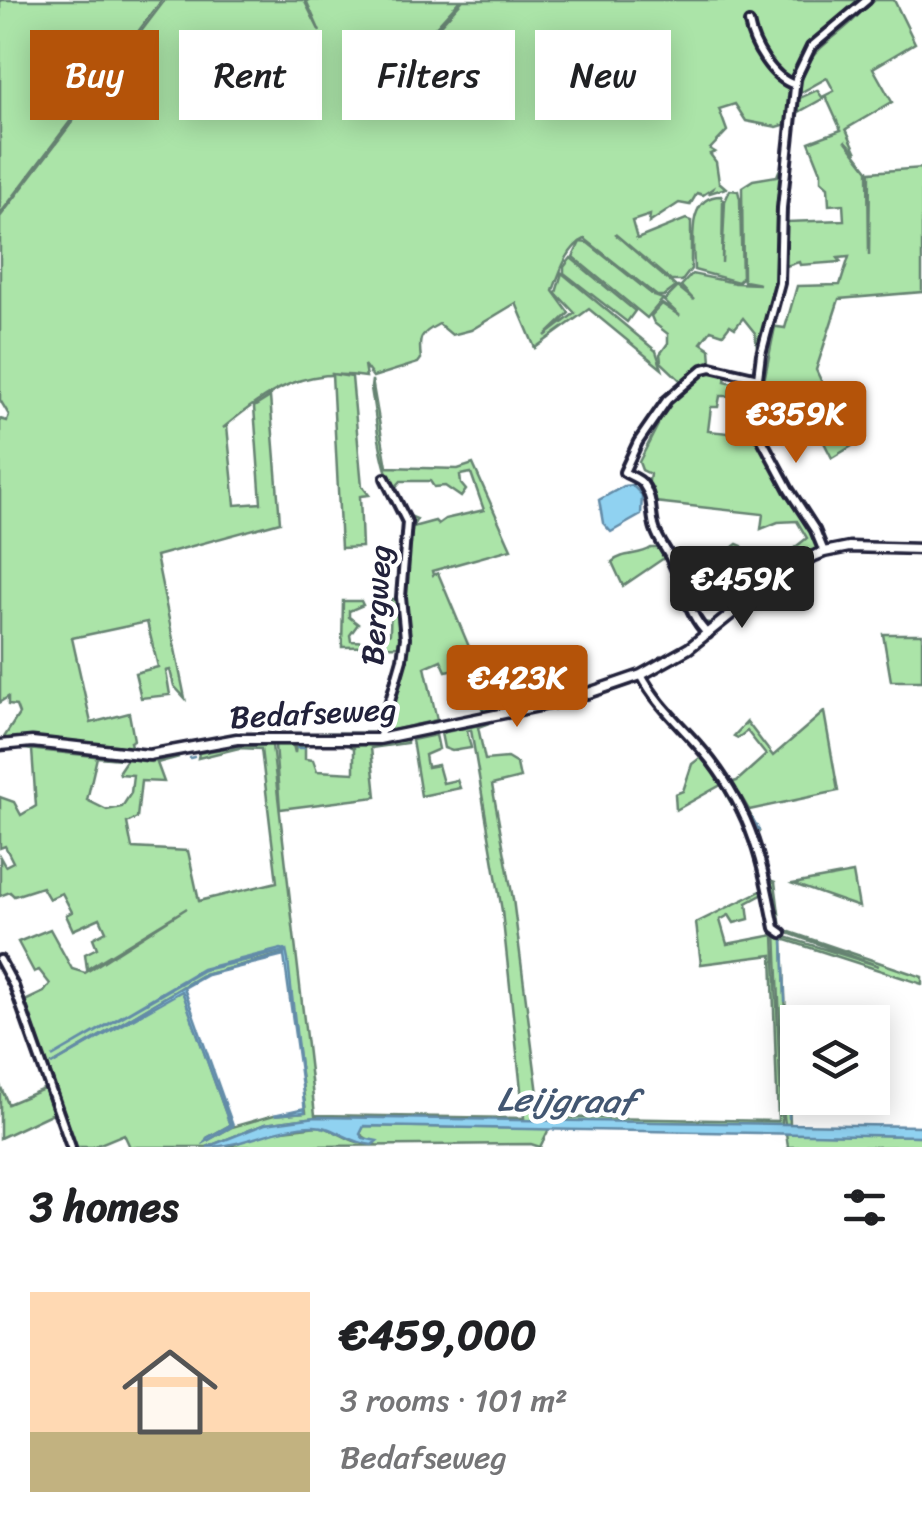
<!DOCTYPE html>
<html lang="en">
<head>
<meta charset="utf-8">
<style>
	body { margin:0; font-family:Sriracha,sans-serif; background:#f2f2f2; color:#202124; height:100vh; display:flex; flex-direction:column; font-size:38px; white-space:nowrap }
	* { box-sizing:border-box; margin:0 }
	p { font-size:32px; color:#757577 }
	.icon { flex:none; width:55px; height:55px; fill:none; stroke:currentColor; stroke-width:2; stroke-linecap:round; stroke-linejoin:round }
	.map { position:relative; height:1147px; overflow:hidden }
	.panel { display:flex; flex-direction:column; background:#fff; flex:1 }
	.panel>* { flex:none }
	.top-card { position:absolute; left:30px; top:30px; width:862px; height:90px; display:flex; gap:20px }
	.fabs { position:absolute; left:780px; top:1005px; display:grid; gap:20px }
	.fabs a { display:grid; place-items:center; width:110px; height:110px; border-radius:0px; background:#fff; box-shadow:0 5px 25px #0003; font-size:50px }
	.price { position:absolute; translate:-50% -85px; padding:0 22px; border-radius:10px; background:#b45309; color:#fff; font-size:32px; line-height:65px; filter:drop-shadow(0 2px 5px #0008) }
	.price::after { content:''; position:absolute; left:50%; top:60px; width:30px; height:22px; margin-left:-15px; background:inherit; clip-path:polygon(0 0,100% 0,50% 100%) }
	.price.on { background:#222; color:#fff }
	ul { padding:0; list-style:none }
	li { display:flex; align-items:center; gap:30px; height:250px; padding:0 30px }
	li+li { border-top:2px solid #e0e0e0 }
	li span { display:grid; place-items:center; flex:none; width:280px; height:200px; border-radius:0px; color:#555 }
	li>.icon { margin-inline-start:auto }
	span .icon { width:120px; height:120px; fill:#fffc; stroke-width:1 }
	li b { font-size:42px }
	h2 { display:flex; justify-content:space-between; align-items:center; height:120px; padding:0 30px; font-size:42px }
	.tag { padding:0 35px; border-radius:0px; background:#fff; box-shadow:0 5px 25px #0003; font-size:35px; line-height:90px }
	.tag.on { background:#b45309; color:#fff }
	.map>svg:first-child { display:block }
	.green { fill:#abe4a8; stroke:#668372; stroke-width:2.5; fill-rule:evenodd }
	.water { fill:#90d2f1; stroke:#648ca8; stroke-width:2.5 }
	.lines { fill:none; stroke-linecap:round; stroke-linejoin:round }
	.stream { stroke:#648ca8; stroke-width:2.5 }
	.minor-casing { stroke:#22223b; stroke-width:14 }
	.tertiary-casing { stroke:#22223b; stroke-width:15 }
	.minor { stroke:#fff; stroke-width:6 }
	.tertiary { stroke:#fff; stroke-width:8 }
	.labels { text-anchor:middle; stroke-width:9; stroke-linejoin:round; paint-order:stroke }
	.street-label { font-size:32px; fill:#22223b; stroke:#fff }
	.water-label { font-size:35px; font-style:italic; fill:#435772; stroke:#fff }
</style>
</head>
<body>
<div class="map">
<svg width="922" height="1147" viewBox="0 0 922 1147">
	<rect width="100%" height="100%" fill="#fff"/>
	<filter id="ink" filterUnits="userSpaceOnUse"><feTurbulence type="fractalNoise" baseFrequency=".01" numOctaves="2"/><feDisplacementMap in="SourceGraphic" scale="20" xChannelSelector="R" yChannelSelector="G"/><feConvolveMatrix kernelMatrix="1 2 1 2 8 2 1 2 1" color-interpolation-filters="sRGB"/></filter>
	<g filter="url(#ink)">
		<g class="green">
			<polygon points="0,0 162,0 0,214"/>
			<path d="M165 0H304L320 32 306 0H460L410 55 351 109 405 64 463 0H865L811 44 794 78 786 81 785 84 792 94 787 124 777 127 746 121 735 104 719 109 727 131 710 149 715 152 710 154 716 162 719 182 726 188 710 193 712 189 703 195 697 193 690 205 679 203 649 223 650 215 632 221 637 239 686 219 691 221V269L682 281H671L615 234 676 287 664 296H657L585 239C567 247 559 274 553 291L569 313 545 336 575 313 556 293 562 273 656 351 662 369 589 309 535 348 516 303 471 330 452 335 439 324C420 334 418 337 421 359L418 363 373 377 364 365 366 377C303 367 270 390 223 428L227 426 235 505 261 503 254 407 270 397 280 522 156 556 185 698 174 686 170 670 166 671 170 695 141 698 135 673 158 667 147 622 72 638 91 723 129 713 134 740 130 742 131 746 126 751 9 741 3 739 19 714 16 706 8 705V697L0 702V419L7 421 9 415 0 400V217Z"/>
			<path d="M870 0H873L865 9 875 0H894L915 43 873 68 892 102 846 129 857 153 845 140 868 170 869 256 870 172 922 168V292L839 299 816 370 852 446 832 458 816 427 799 436 779 393 759 402 763 425 759 426 756 409 759 385 764 381 775 327 768 345 762 379 760 377 770 326 785 328 797 286 840 285 849 257 838 258 841 262 800 265 799 262 786 266 784 208 786 199V222L844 220 843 204 829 205 828 187 821 181V172L809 142 841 130 826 97 797 113 798 102 797 115 793 114 795 100 817 90 822 97 834 91 827 78 800 93C804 45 837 42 860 13 826 38 800 55 799 98L795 97C803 41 838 37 870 0Z"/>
			<polygon points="779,171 783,174 778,198 781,199 780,271 758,354 755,333 743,318 735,328 730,325 723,334 711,330 701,343 710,349 711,362 682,382 661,362 660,354 668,343 668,334 654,323 651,316 662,304 680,316 664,301 678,287 694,300 681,286 692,274 735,283 760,284 744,281 743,278 742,187 753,180 777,176"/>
			<path d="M730 190 738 191 740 199 742 278 738 282 694 270C694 245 685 196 721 196L723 200 722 263 725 201Z"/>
			<polygon points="580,242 588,243 654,296 663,299 647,318 573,257"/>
			<polygon points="571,258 635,311 627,322 564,273 564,267"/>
			<polygon points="712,368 727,372 725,381 745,386 744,390 730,389 729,396 720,396 718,407 711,407 708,431 758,436 819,545 815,553 782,570 774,564 807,538 797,521 778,522 761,529 763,514 655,502 642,479 649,481 650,474 642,470 639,462 658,425 656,419 674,395"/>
			<polygon points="332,374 352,377 362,486 369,495 360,496 362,547 341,548"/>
			<path d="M372 380 387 467 458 469 473 464 511 549 432 571 433 575 438 573 496 711 525 704 505 654 510 652C529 670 535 674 544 701H552L488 715 484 713 466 667 446 671 441 660 425 667 437 720 385 732 443 724 384 736 382 733 403 660 402 602 409 528 435 521 438 524 445 519 484 510 471 473 460 475 461 484 466 490 461 497 445 486 434 487 430 481H401L392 491 407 515 417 519 414 524 411 523C380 475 380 443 371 388Z"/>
			<polygon points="737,544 742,546 763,574 771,569 775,575 713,628 705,627 701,622 711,623 728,608 729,590 714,562"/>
			<path d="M651 548H661L667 556 623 586 612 562C623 552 639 556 651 548Z"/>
			<polygon points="391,599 400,599 403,639 399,642 403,644 378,734 320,737 322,733 376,733 400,646 342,647 343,601 361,601 363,605 349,611 349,617 358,624 350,635 351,641 376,642 390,633"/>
			<polygon points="883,634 922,634 922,681 891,681"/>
			<polygon points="824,712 838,791 749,810 739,793 759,831 754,832 722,775 724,773 729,783 737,781 766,755 747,731 738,738 734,736 747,722 773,756"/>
			<path d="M489 723 478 727 485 760 507 758 517 764 520 778 492 785 513 899 541 1117 778 1121 772 955 701 964 696 923 765 889V893L747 903 749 919 734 923 729 915 720 920 727 944 774 935 782 1124 316 1117 265 1124 207 1147H130L124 1134 93 1147H72L24 1002 15 986 17 984 25 1001 44 992 50 984 39 970 34 972 18 942 50 929 72 969 85 973 187 908 87 969 85 954 97 948 93 938 106 931 100 918 73 930 66 915 72 912 62 893 49 899 42 887 14 896 10 892 0 896V857L5 866 13 862 5 846 0 848V797L14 802 21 815 36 806 32 750 18 748 122 759 97 757 87 800 107 810 122 807 131 793 133 775 120 774 119 771 127 759 151 762 179 757 157 763 164 782 141 781 137 818 127 823 132 848 188 851 199 901 277 882 261 749 239 748 198 758 199 753 239 746 272 745 315 1115 524 1118 502 911 471 730 467 731 471 748 452 751 444 748 441 733ZM285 953 306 1112 274 1115 232 1127 205 1142 207 1138 230 1125 182 990 51 1065 201 976Z"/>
			<polygon points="436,735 439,749 425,755 427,767 438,765 443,783 457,780 460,788 421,796 412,740"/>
			<polygon points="407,740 407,743 371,748 376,797 280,809 275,745 293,745 295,753 296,745 305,745 305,759 313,760 317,771 354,773 354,748 350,746"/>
			<polygon points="704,755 735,803 732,805 721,785 676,810 675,794 683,791 692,764"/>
			<polygon points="853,873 859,907 793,884"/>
			<polygon points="767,879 775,882 781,929 922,977 922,984 783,939 790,1124 785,1124 784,1117 776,932 779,935 879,966 777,929"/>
			<polygon points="0,1085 8,1104 46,1088 55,1112 0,1138"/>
			<path d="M318 1126C340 1130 350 1145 376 1145L360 1134 364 1126 549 1129 540 1147 531 1144 227 1147 265 1132Z"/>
			<polygon points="786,1133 922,1136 922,1147 788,1147"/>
		</g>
		<g class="water">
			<polygon points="632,485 642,495 641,515 611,532 603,523 599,500 624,486"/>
			<polygon points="281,949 286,950 288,960 305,1112 274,1115 305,1108 284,956 207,975 184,988 233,1126 205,1142 207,1138 230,1125 182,991 51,1065 201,976 284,954 285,951 204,970 52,1057 202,969"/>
			<path d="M316 1117 922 1126V1136L364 1126 360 1134 363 1138 377 1141 372 1145C349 1143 334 1126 314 1126 276 1126 243 1147 207 1147L265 1124Z"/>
		</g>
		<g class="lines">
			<g class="stream">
				<polyline points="297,748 304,748"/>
				<polyline points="190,758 194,757"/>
				<polyline points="752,818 759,830"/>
				<polyline points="783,939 785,1001"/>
				<polyline points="785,1009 789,1118"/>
			</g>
			<defs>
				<g id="minor">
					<path d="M749 23C753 45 772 78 795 85"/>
					<polyline points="824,552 815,530 789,490 760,436 754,409 761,354 780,283 782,208 796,78 811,47 867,0"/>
					<path d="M708 634C689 617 684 587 673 564 668 551 659 542 655 529 650 514 654 499 643 484 639 478 630 476 624 472L638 442 667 400 703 369 711 367 758 378"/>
					<path d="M641 675C659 709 688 731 711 761 753 816 762 862 775 928L782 933"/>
					<polyline points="379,739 402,659 405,638 401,597 407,522 385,478"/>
					<polyline points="0,960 14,986 71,1147"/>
				</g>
				<polyline id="tertiary" points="0,745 32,742 149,755 237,739 379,739 568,700 641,675 689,648 777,577 802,561 824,552 849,547 922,549"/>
			</defs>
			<use href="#minor" class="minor-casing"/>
			<use href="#tertiary" class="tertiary-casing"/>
			<use href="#minor" class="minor"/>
			<use href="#tertiary" class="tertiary"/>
		</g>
	</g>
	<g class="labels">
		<g class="street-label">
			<text transform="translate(376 605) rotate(-86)" y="11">Bergweg</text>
			<text transform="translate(313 713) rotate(-3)" y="11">Bedafseweg</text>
		</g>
		<g class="water-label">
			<text transform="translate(566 1100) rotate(1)" y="12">Leijgraaf</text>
		</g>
	</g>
</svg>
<div class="fabs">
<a><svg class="icon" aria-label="layers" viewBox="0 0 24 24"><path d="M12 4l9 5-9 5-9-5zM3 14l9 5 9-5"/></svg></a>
</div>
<b class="price" style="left:796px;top:466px">€359K</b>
<b class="price on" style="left:742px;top:631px">€459K</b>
<b class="price" style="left:517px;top:730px">€423K</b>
<div class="top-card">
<a class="tag on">Buy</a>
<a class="tag">Rent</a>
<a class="tag">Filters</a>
<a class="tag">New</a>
</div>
</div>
<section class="panel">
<h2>3 homes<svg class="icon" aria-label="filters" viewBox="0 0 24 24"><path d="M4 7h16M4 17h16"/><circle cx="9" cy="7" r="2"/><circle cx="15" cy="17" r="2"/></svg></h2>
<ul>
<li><span style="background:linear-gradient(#ffd9b3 70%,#c2b280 0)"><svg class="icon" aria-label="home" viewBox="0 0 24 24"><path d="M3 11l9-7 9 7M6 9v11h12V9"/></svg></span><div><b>€459,000</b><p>3 rooms · 101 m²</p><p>Bedafseweg</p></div></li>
</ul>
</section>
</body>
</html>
